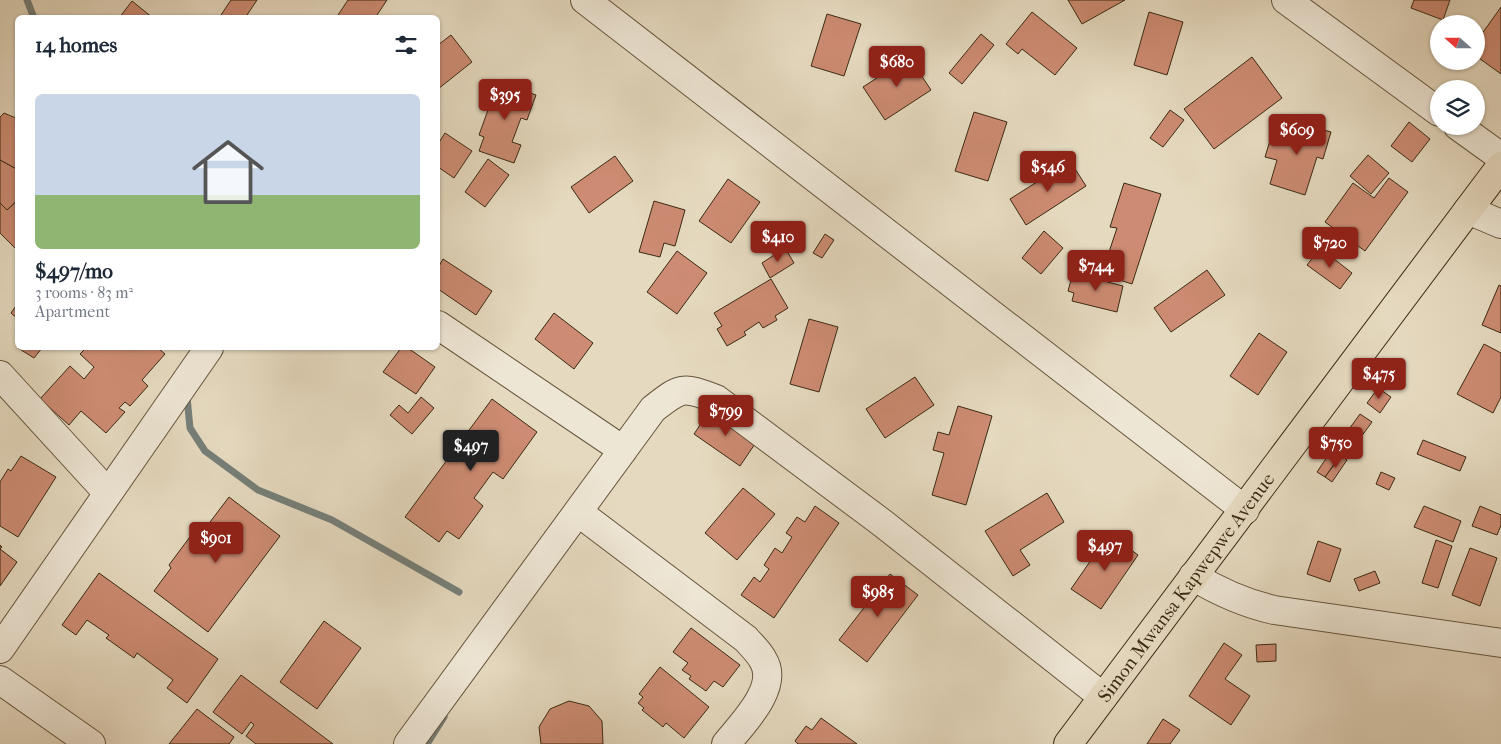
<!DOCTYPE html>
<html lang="en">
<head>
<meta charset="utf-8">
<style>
	body { margin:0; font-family:"IM FELL French Canon",serif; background:#f6f6f7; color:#1f2937; height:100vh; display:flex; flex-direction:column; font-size:19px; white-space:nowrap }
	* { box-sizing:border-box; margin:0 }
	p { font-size:16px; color:#747a83 }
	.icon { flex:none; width:28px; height:28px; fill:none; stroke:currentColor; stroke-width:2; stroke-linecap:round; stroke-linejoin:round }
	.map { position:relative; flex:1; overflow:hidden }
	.details { position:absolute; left:15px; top:15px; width:425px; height:335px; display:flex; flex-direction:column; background:#fff; border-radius:8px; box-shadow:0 1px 4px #0004 }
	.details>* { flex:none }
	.needle { width:32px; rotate:291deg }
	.buttons { position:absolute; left:1430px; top:15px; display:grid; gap:10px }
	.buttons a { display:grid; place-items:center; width:55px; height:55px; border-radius:50%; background:#fff; box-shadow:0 1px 4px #0004; font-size:25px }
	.price { position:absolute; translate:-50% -42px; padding:0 11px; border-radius:5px; background:#8f2418; color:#fff; font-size:16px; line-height:32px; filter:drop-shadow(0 1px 2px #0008) }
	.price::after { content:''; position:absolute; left:50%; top:30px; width:15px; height:11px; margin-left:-8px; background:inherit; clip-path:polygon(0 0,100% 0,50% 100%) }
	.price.selected { background:#222; color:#fff }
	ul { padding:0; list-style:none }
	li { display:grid; align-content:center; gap:10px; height:265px; padding:0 20px }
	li+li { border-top:1px solid #e0e1e3 }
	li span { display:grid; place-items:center; height:155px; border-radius:8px; color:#555 }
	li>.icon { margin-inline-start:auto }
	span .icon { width:90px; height:90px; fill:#fffc; stroke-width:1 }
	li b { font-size:21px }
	h2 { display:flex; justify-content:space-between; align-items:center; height:60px; padding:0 20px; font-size:21px }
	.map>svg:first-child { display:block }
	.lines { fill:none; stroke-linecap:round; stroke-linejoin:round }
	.stream { stroke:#757f79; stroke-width:7 }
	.building { fill:#cc8b72; stroke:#3b2a12 }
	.minor-casing { stroke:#66563d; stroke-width:30 }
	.major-casing { stroke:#3b2a12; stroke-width:30 }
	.minor { stroke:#eee6d5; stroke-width:28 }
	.major { stroke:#e5d9bf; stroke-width:28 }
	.labels { text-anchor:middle; stroke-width:4; stroke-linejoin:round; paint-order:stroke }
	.street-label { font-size:19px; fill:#3b2a12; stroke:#eee6d5 }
</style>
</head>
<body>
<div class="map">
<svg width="1501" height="744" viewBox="0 0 1501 744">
	<rect width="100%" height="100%" fill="#e5d9bf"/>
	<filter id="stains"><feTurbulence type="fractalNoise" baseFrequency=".004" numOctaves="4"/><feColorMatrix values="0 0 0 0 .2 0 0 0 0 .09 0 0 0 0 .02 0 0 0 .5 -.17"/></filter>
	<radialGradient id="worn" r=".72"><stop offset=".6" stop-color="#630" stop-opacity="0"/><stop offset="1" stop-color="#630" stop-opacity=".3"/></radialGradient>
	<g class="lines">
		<g class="stream">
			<polyline points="27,0 34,18"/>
			<polyline points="187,397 190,428 205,451 258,490 332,520 459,592"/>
			<polyline points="427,744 444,717"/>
		</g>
	</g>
	<g class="building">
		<polygon points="231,0 257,0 245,18 219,18"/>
		<polygon points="348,0 387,0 375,18 336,18"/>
		<polygon points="1068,0 1125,0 1082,24"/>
		<polygon points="1414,0 1450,0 1443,20 1411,8"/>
		<polygon points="132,1 153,18 119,18"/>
		<polygon points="1501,7 1501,74 1476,56 1476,42"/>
		<polygon points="1032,12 1077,48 1055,75 1022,49 1018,54 1006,44"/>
		<polygon points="1149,12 1183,22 1167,75 1134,65"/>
		<polygon points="827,14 861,24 844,76 811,66"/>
		<polygon points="981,34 994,45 962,84 949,73"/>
		<polygon points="451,35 472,62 438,89 438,45"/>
		<polygon points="909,57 931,90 885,120 863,87"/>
		<polygon points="1252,57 1282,98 1214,149 1184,109"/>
		<polygon points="498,82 536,95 527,120 521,118 512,142 521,145 514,163 479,151 484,137 479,135"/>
		<polygon points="1170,110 1184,120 1163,147 1150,138"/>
		<polygon points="974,112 1007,122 988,181 955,171"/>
		<polygon points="4,113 18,119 18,170 0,160 0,117"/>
		<polygon points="1292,121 1331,132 1323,159 1317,157 1305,195 1270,184 1277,160 1265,157 1272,134 1287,138"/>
		<polygon points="1409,122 1430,139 1412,162 1391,146"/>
		<polygon points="445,133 472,151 454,178 438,167 438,144"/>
		<polygon points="1368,155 1389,173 1371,194 1350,176"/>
		<polygon points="615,156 633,181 589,213 571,187"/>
		<polygon points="488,159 509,175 485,207 465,192"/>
		<polygon points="0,160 18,170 18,200 7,210 0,203"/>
		<polygon points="1070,161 1086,186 1026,225 1010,199"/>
		<polygon points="1389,178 1408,192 1365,251 1325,222 1353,183 1374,198"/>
		<polygon points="728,179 760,202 731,243 699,221"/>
		<polygon points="1124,183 1161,194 1132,284 1095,272 1101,253 1108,255 1117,228 1110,227"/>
		<polygon points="18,200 18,246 15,248 0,233 0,203 7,210"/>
		<polygon points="654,201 685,210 675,246 664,243 660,257 639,252"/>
		<polygon points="1044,231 1063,248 1041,274 1022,258"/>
		<polygon points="825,234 834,240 822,258 813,253"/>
		<polygon points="785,248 794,263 770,278 762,263"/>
		<polygon points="1320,248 1352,273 1340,289 1307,265"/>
		<polygon points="677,251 707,273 677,314 647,292"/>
		<polygon points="443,259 492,291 476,315 438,289 438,268"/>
		<polygon points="1207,270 1225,295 1171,332 1154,308"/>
		<polygon points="1073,273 1123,286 1117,312 1072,301 1074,293 1068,291"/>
		<polygon points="771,279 788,308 775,316 777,320 763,328 759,322 744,332 746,335 727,346 717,329 722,326 714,313"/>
		<polygon points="1499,285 1501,286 1501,333 1482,325"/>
		<polygon points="18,303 18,319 11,313"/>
		<polygon points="554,313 593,343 574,369 535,339"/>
		<polygon points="809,319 838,327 819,392 790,384"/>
		<polygon points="1259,333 1287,352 1258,395 1230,376"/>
		<polygon points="1484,344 1501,353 1501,397 1493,413 1457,394"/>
		<polygon points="18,348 42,348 34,358"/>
		<polygon points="86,348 158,348 165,354 142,380 148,386 130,406 125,402 119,408 125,412 106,433 81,411 69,425 40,399 70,366 84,379 94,367 80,354"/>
		<polygon points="401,348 408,348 435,367 416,394 383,372"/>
		<polygon points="915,377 934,405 885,438 866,409"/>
		<polygon points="1378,388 1391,397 1380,413 1367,403"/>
		<polygon points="421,397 434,408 412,434 390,415 399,405 408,413"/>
		<polygon points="492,399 537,432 503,479 493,472 474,498 483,506 459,539 447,531 439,542 405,517"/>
		<polygon points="958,406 992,416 966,505 932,495 944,453 933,450 938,432 949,435"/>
		<polygon points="711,409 757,441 740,466 694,434"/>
		<polygon points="1360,414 1372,422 1355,445 1344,436"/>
		<polygon points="1423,440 1466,457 1460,471 1417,454"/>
		<polygon points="1331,451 1339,457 1325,477 1317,472"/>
		<polygon points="21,456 56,477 18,537 0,526 0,482 8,469 11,471"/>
		<polygon points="1341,456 1347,460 1332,482 1325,477"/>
		<polygon points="1381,472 1395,478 1389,490 1376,484"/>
		<polygon points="743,488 775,514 737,560 705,533"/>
		<polygon points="1047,493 1064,522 1020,550 1030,565 1013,576 985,531"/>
		<polygon points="229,497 280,536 208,632 154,591 171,568 169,565 198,526 204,530"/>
		<polygon points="815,506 839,523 774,618 741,595 754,577 760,582 769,569 764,565 775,548 782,553 792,537 786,533 797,517 805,522"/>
		<polygon points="1424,506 1461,521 1453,542 1414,527"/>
		<polygon points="1480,506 1501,515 1501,525 1497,535 1472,526"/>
		<polygon points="1109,534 1138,555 1101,609 1071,589"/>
		<polygon points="1436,540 1452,546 1438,588 1422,583"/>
		<polygon points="1318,541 1341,549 1330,582 1307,574"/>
		<polygon points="0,545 2,547 0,549 17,562 0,586"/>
		<polygon points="1470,548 1497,558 1480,606 1452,595"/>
		<polygon points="1375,571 1380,583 1359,591 1354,579"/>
		<polygon points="99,573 218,659 187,703 167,688 173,680 137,653 134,658 106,638 109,635 87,620 76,635 62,625"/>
		<polygon points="890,574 918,595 867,662 839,640"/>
		<polygon points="324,621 361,648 317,709 280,682"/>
		<polygon points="691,628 740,665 723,687 714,681 706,691 689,679 691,676 682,670 688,663 673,652"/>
		<polygon points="1224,643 1242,655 1225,679 1250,696 1231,725 1189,696"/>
		<polygon points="1276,644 1276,661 1257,662 1256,645"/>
		<polygon points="660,667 709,707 684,738 666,723 663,727 642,710 644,708 638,703 643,697 639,694"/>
		<polygon points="241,675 333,744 256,744 246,736 254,725 251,722 242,734 213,712"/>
		<polygon points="569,701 589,706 602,721 603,744 541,744 539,727 550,709"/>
		<polygon points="197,709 234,737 229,744 169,744"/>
		<polygon points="821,718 857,744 798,744 795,741 806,726 812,730"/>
		<polygon points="1163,719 1180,730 1170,744 1147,744"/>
	</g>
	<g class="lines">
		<defs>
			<g id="minor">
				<polyline points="585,0 1245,510"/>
				<polyline points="1286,0 1439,112"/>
				<polyline points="1458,126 1501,157"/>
				<polyline points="1468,210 1501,224"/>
				<polyline points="438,325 623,450"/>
				<polyline points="0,375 107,492"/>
				<path d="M578 512 746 639C751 645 759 652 763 660 780 687 742 724 726 744"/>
				<path d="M1193 576C1219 592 1244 603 1274 610L1501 643"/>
				<polyline points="0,649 209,348"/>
				<polyline points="0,680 91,744"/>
				<path d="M408 744 653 409C681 387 682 386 716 399L881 522 1103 697"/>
			</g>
			<g id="major">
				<path id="s1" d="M1068 744 1501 166"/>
			</g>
		</defs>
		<use href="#minor" class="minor-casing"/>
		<use href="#major" class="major-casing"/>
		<use href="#minor" class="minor"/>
		<use href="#major" class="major"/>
	</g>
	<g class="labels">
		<g class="street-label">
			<text dy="7" stroke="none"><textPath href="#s1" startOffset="196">Simon Mwansa Kapwepwe Avenue</textPath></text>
		</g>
	</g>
	<rect width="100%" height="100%" filter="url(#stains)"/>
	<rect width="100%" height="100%" fill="url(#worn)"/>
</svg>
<div class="buttons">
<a><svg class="needle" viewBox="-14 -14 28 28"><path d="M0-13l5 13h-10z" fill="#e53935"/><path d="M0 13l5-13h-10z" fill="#747a83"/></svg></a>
<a><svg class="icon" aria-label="layers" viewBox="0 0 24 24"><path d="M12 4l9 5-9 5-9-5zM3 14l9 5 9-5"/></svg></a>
</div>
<b class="price" style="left:897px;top:88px">$680</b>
<b class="price" style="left:505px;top:121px">$395</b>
<b class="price" style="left:1297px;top:156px">$609</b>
<b class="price" style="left:1048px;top:193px">$546</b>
<b class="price" style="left:778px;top:263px">$410</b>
<b class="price" style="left:1330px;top:269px">$720</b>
<b class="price" style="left:1096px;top:292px">$744</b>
<b class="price" style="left:1379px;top:400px">$475</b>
<b class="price" style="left:726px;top:437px">$799</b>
<b class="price" style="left:1336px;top:469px">$750</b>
<b class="price selected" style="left:471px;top:472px">$497</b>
<b class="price" style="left:216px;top:564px">$901</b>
<b class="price" style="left:1105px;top:572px">$497</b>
<b class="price" style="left:878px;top:618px">$985</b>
<section class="details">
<h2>14 homes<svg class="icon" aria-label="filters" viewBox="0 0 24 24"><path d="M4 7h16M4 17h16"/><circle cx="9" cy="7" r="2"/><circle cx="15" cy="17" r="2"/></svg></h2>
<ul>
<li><span style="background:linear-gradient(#c9d6e8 65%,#8fb573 0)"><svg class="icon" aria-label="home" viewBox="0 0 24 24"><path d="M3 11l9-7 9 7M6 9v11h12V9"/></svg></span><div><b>$497/mo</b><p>3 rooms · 83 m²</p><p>Apartment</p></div></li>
</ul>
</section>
</div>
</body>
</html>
